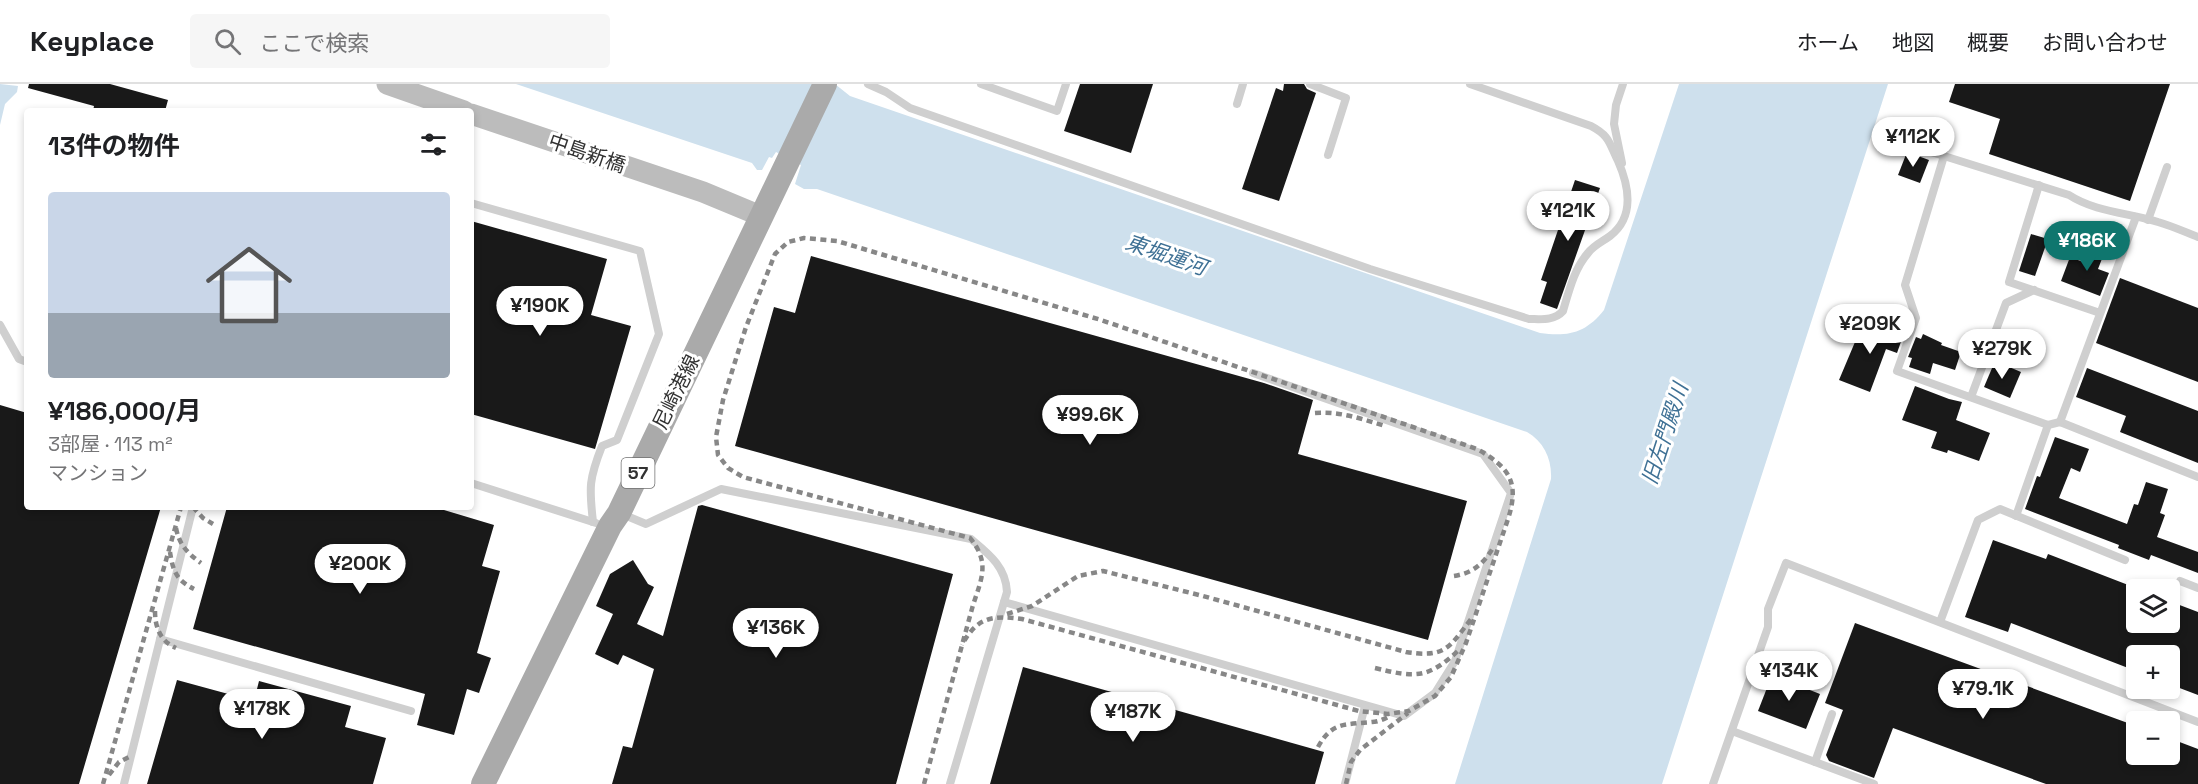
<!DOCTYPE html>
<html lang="ja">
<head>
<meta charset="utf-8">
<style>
	body { margin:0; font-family:"Space Grotesk","Noto Sans JP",sans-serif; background:#f6f6f6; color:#202124; height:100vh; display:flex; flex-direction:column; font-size:22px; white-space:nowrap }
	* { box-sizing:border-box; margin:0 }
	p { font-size:20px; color:#757577 }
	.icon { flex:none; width:33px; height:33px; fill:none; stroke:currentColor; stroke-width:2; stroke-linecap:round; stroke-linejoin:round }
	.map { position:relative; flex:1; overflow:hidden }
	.details { position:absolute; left:24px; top:24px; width:450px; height:402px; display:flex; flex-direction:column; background:#fff; border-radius:6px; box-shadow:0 3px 9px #0003 }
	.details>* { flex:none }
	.tools { position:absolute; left:2126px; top:495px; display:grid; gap:12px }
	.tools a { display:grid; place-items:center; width:54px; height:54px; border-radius:6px; background:#fff; box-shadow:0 3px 9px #0003; font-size:30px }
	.price { position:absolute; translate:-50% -51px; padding:0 14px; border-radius:21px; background:#fff; color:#222; font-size:20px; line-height:39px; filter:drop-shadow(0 2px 3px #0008) }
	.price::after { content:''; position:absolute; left:50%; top:36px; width:18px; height:14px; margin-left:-9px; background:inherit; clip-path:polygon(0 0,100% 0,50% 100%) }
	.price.on { background:#0f766e; color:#fff }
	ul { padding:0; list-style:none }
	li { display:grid; align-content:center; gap:12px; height:318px; padding:0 24px }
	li+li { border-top:2px solid #e0e0e0 }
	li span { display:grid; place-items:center; height:186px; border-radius:6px; color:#555 }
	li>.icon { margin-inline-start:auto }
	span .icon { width:108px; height:108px; fill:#fffc; stroke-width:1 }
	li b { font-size:26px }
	h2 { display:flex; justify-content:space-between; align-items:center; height:72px; padding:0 24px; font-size:26px }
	header { display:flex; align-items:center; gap:36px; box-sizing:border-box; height:84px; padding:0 30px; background:#fff; border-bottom:2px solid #e0e0e0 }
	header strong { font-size:28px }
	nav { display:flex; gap:33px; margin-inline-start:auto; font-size:21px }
	.search { width:420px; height:54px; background:#f6f6f6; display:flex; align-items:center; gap:15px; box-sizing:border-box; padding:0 21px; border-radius:6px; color:#757577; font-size:22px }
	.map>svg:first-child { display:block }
	.water { fill:#cee0ed }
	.building { fill:#191919 }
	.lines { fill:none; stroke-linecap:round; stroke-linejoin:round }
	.lane { stroke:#cfcfcf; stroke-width:8 }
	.secondary { stroke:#bcbcbc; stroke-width:21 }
	.primary { stroke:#aaa; stroke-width:24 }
	.rail { stroke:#878787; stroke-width:4.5; stroke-dasharray:6 4.5; stroke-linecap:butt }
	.labels { text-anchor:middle; stroke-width:6; stroke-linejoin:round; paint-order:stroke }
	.shield { fill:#fff; stroke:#707070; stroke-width:1.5 }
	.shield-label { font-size:18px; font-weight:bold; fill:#323232 }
	.street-label { font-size:20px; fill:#323232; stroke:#fff }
	.water-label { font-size:21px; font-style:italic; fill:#3f7195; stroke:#fff }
</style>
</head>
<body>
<header>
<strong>Keyplace</strong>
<div class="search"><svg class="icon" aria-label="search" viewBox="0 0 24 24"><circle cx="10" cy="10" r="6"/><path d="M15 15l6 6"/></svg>ここで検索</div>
<nav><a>ホーム</a><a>地図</a><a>概要</a><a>お問い合わせ</a></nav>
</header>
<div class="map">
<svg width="2198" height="700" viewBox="0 0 2198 700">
	<rect width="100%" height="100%" fill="#fff"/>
	<g class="water">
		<polygon points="0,0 18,2 17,8 5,20 0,41"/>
		<path d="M516 0H835L850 12 1540 249C1568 253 1586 249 1604 226L1679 0H1888L1662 700H1455L1551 395C1552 375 1544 358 1527 348L817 105H804L795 100 801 81 776 68 772 74 769 73 762 86H757L752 79Z"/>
	</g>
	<g class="building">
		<polygon points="29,0 110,0 168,16 165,27 93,27 94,22 28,4"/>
		<polygon points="1080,0 1153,0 1131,69 1064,47"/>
		<polygon points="1284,0 1304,0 1307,5 1316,9 1279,117 1242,105 1276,4 1283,7"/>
		<polygon points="1955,0 2170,0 2130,117 1989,70 2000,35 1949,18"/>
		<polygon points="1907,68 1929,76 1920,99 1898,91"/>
		<polygon points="1575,96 1600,104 1557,225 1540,219 1547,198 1541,196"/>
		<polygon points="471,137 607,175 591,231 631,242 595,365 471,330"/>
		<polygon points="2031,150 2048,155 2035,192 2019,187"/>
		<polygon points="2090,161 2105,167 2098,185 2109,189 2100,212 2061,197 2070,173 2083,178"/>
		<polygon points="811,172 1264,299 1313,316 1298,370 1467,417 1428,556 735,362 774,223 795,229"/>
		<polygon points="2120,194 2198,224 2198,298 2096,259"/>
		<polygon points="1866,236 1904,249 1897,269 1886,265 1870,308 1839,296 1855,258 1859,259"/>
		<polygon points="1923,250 1942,259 1941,261 1961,268 1955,286 1933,279 1930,290 1909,283 1912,274 1908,273 1916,253 1921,255"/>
		<polygon points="1995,277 2021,288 2010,314 1984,303"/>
		<polygon points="2087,284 2198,327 2198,379 2120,348 2126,332 2076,313"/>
		<polygon points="1915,302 1949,315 1962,318 1956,336 1990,349 1979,377 1948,366 1947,369 1931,364 1937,348 1902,336"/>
		<polygon points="0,321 27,329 27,423 161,423 79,700 0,700"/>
		<polygon points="2055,353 2089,365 2080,388 2071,384 2059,414 2127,440 2134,420 2138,421 2146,398 2168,405 2160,429 2165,431 2157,453 2198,468 2198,489 2151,471 2149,476 2118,464 2119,461 2025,425 2037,392 2040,393"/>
		<polygon points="702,421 953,490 896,700 612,700 623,662 632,664 654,585 623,571 618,581 595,570 613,530 596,522 610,490 633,476 648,500 654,503 637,540 663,552 698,422"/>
		<polygon points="227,423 434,423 494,441 482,482 500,487 477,569 491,574 479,609 467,605 454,651 417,641 425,610 193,545"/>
		<polygon points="1993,456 2046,475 2048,470 2136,504 2136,538 2169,538 2169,517 2198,528 2198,611 2169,600 2169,572 2136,572 2136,587 2011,539 2008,548 1965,533"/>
		<polygon points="1855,539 2136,642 2136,670 2169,670 2169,654 2198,665 2198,700 2046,700 1893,644 1874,694 1829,677 1826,671 1843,626 1825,619"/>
		<polygon points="1023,583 1324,668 1315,700 990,700"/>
		<polygon points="1772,591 1820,610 1806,645 1758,627"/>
		<polygon points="177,596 254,617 259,597 351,622 345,643 386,654 373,700 147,700"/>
	</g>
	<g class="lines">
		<g class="lane">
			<path d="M868 0 886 8 910 24 1370 185 1529 235C1541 235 1554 237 1563 227 1569 207 1574 185 1588 169 1594 161 1602 158 1610 152 1635 133 1629 102 1618 77 1609 59 1610 52 1591 42L1470 0"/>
			<polyline points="981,0 1057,27 1066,0"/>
			<polyline points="1310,0 1346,14 1328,71"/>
			<polyline points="1237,20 1243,0"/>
			<path d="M1912 62 2069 111C2095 128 2129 129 2158 138 2172 142 2185 148 2198 153"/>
			<polyline points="1944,72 1905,201 1916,234 1897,287 2048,341 2060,338 2198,393"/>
			<polyline points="1622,79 1614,40 1616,21 1623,0"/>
			<polyline points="2039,101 2009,198 2100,229"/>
			<path d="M471 119 640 167 659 250 617 356 602 362C589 395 589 403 593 438"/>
			<polyline points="2148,136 2167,83"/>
			<polyline points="0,241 19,275 27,278"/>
			<polyline points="1971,313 2006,219 2034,206"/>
			<polyline points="2060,338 2136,133"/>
			<polyline points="471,399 596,439"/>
			<path d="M622 430 646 440 721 405 971 455C989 470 1006 483 1007 508L950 700"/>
			<polyline points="2016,432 2048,341"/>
			<polyline points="2180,497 2198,504"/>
			<polyline points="1004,518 1404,632 1435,609 1455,577 1511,409 1483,370 1253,289"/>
			<polyline points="1940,538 1978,436 2000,425 2125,476"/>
			<polyline points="160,555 411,627"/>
			<polyline points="1732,647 1874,700"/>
			<polyline points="1815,678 1832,630"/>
			<polyline points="124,700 193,423"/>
			<polyline points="1345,700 1365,622"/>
			<polyline points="1713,700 1768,543 1768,525 1786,479 2198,638"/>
		</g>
		<g class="secondary">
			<polyline points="387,0 464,27"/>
			<polyline points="471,30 703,108 761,132"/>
		</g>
		<polyline class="primary" points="483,700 610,442 619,429 825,0"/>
		<g class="rail">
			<path d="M1315 329C1340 327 1362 335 1385 342"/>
			<polyline points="193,423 203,434 213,440"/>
			<path d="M176 444C179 460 187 469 201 479"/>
			<path d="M170 468C173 487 176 496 194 505"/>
			<path d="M1454 492C1473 489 1483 480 1493 464"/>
			<path d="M155 527C155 543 160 557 176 564"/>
			<path d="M1007 530 1032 522 1078 492 1103 487 1203 512 1406 568C1445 574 1449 564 1471 535"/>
			<path d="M1375 584C1416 594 1428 595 1460 565"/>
			<path d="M1318 663C1332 637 1346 641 1372 638 1378 638 1384 635 1390 632"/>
			<polyline points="109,691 119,678 131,672"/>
			<polyline points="103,700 181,423"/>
			<path d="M924 700 973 521C982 494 990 478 970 454L743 393 728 384 718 371 716 353 723 316 746 243 775 170 788 158 804 154 837 157 1101 236 1477 365C1509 383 1520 398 1508 435L1466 559 1451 593 1435 612 1409 627 1388 630 1359 627 1022 535C992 531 977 533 962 561"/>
			<polyline points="1346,700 1351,678 1360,666 1408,629"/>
		</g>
	</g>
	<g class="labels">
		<rect class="shield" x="621.5" y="374" width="33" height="30" rx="4.5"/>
		<g class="shield-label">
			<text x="638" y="395">57</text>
		</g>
		<g class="street-label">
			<text transform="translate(587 69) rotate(19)" y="7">中島新橋</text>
			<text transform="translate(676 308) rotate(-64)" y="7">尼崎港線</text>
		</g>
		<g class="water-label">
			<text transform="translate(1166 171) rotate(19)" y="7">東堀運河</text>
			<text transform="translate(1665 350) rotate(-72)" y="7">旧左門殿川</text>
		</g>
	</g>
</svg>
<div class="tools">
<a><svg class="icon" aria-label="layers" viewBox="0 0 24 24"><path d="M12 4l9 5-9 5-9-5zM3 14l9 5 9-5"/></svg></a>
<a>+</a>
<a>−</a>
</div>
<b class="price" style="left:1913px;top:84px">¥112K</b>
<b class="price" style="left:1568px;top:158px">¥121K</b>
<b class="price on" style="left:2087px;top:188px">¥186K</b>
<b class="price" style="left:540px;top:253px">¥190K</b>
<b class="price" style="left:1870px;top:271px">¥209K</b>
<b class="price" style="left:2002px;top:296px">¥279K</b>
<b class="price" style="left:1090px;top:362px">¥99.6K</b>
<b class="price" style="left:360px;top:511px">¥200K</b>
<b class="price" style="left:776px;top:575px">¥136K</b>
<b class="price" style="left:1789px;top:618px">¥134K</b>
<b class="price" style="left:1983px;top:636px">¥79.1K</b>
<b class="price" style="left:262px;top:656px">¥178K</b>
<b class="price" style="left:1133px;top:659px">¥187K</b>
<section class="details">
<h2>13件の物件<svg class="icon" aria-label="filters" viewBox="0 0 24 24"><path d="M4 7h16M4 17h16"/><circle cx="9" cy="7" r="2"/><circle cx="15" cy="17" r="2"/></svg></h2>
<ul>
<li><span style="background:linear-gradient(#c9d6e8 65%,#9aa5b1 0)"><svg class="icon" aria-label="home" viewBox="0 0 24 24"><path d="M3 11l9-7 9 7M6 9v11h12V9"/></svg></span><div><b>¥186,000/月</b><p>3部屋 · 113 m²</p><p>マンション</p></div></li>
</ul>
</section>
</div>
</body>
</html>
